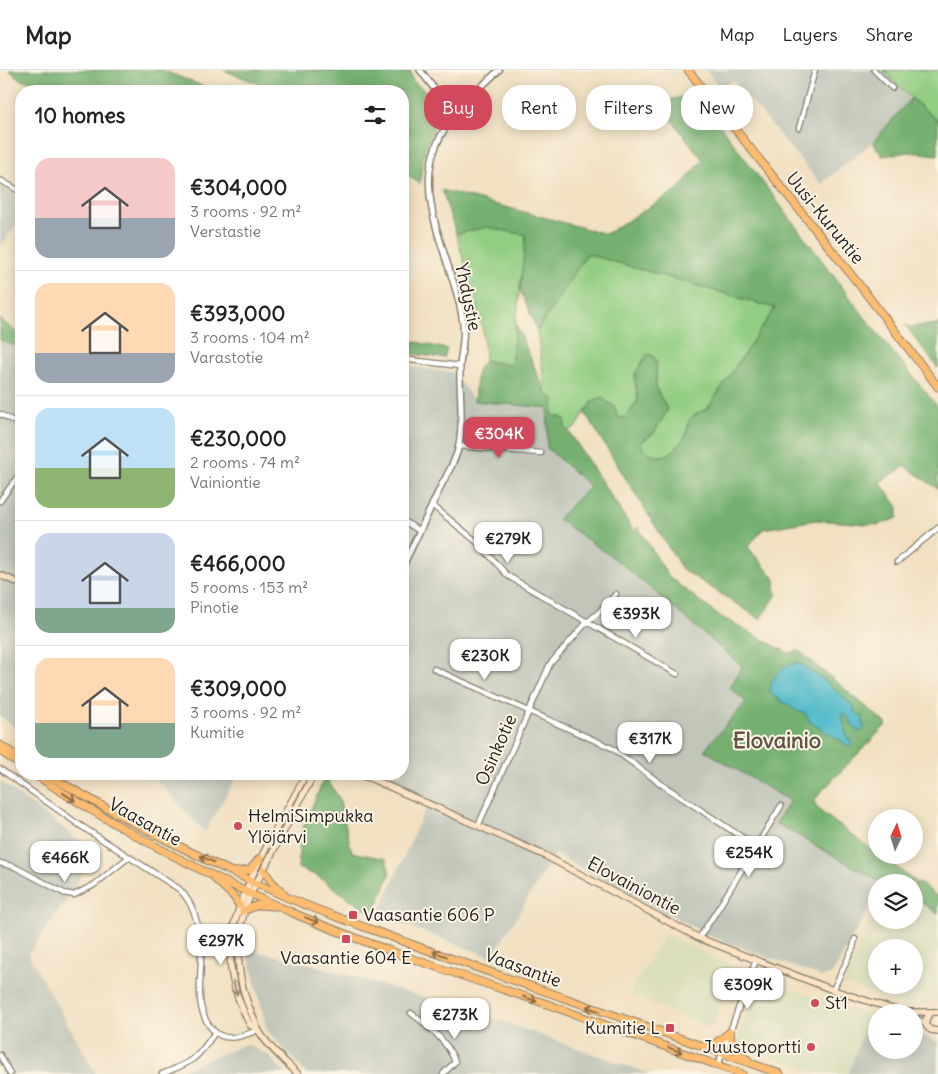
<!DOCTYPE html>
<html lang="en">
<head>
<meta charset="utf-8">
<style>
	body { margin:0; font-family:Delius,sans-serif; background:#f2f2f2; color:#222; height:100vh; display:flex; flex-direction:column; font-size:19px; white-space:nowrap }
	* { box-sizing:border-box; margin:0 }
	p { font-size:16px; color:#767676 }
	.icon { flex:none; width:28px; height:28px; fill:none; stroke:currentColor; stroke-width:2; stroke-linecap:round; stroke-linejoin:round }
	.map { position:relative; flex:1; overflow:hidden }
	.side { position:absolute; left:15px; top:15px; width:394px; height:695px; display:flex; flex-direction:column; background:#fff; border-radius:20px; box-shadow:0 2px 12px #0003 }
	.side>* { flex:none }
	.top-card { position:absolute; left:424px; top:15px; width:439px; height:45px; display:flex; gap:10px }
	.needle { width:32px; rotate:4deg }
	.buttons { position:absolute; left:868px; top:739px; display:grid; gap:10px }
	.buttons a { display:grid; place-items:center; width:55px; height:55px; border-radius:50%; background:#fff; box-shadow:0 2px 12px #0003; font-size:25px }
	.price { position:absolute; translate:-50% -42px; padding:0 11px; border-radius:10px; background:#fff; color:#222; font-size:16px; line-height:32px; filter:drop-shadow(0 1px 2px #0008) }
	.price::after { content:''; position:absolute; left:50%; top:30px; width:15px; height:11px; margin-left:-8px; background:inherit; clip-path:polygon(0 0,100% 0,50% 100%) }
	.price.active { background:#d1495b; color:#fff }
	ul { padding:0; list-style:none }
	li { display:flex; align-items:center; gap:15px; height:125px; padding:0 20px }
	li+li { border-top:1px solid #e0e0e0 }
	li span { display:grid; place-items:center; flex:none; width:140px; height:100px; border-radius:15px; color:#555 }
	li>.icon { margin-inline-start:auto }
	span .icon { width:60px; height:60px; fill:#fffc; stroke-width:1 }
	li b { font-size:21px }
	h2 { display:flex; justify-content:space-between; align-items:center; height:60px; padding:0 20px; font-size:21px }
	.tag { padding:0 18px; border-radius:20px; background:#fff; box-shadow:0 2px 12px #0003; font-size:18px; line-height:45px }
	.tag.active { background:#d1495b; color:#fff }
	header { display:flex; align-items:center; gap:30px; box-sizing:border-box; height:70px; padding:0 25px; background:#fff; border-bottom:1px solid #e0e0e0 }
	header strong { font-size:24px }
	nav { display:flex; gap:28px; margin-inline-start:auto; font-size:18px }
	.map>svg:first-child { display:block }
	.built { fill:#dbdebc; fill-rule:evenodd }
	.industrial { fill:#c1c6b9 }
	.green { fill:#92cd82; stroke:#57744f }
	.forest { fill:#75b070; stroke:#486646; fill-rule:evenodd }
	.water { fill:#4db9c9; stroke:#346a72 }
	.lines { fill:none; stroke-linecap:round; stroke-linejoin:round }
	.minor-casing { stroke:#867e6e; stroke-width:7 }
	.tertiary-casing { stroke:#867e6e; stroke-width:8 }
	.secondary-casing { stroke:#867e6e; stroke-width:8 }
	.primary-casing { stroke:#867e6e; stroke-width:9 }
	.trunk-casing { stroke:#867e6e; stroke-width:9 }
	.minor { stroke:#fff; stroke-width:4.5 }
	.tertiary { stroke:#fff; stroke-width:5 }
	.secondary { stroke:#fee4c6; stroke-width:5.5 }
	.primary { stroke:#fdbc70; stroke-width:7 }
	.trunk { stroke:#fdbc70; stroke-width:7 }
	.oneway { stroke:#8c6c46 }
	.oneway2 { stroke:#988a7a }
	.poi-dot { fill:#d1495b; stroke:#fcf5e5; stroke-width:2 }
	.labels { text-anchor:middle; stroke-width:4; stroke-linejoin:round; paint-order:stroke }
	.street-label { font-size:18px; fill:#1c1c1c; stroke:#fcf5e5 }
	.poi-label { font-size:18px; fill:#1c1c1c; stroke:#fcf5e5; text-anchor:start }
	.district-label { font-size:22px; font-weight:bold; fill:#605445; stroke:#fcf5e5 }
</style>
</head>
<body>
<header>
<strong>Map</strong>
<nav><a>Map</a><a>Layers</a><a>Share</a></nav>
</header>
<div class="map">
<svg width="938" height="1004" viewBox="0 0 938 1004">
	<rect width="100%" height="100%" fill="#fcf5e5"/>
	<filter id="ink" filterUnits="userSpaceOnUse"><feTurbulence type="fractalNoise" baseFrequency=".02" numOctaves="2"/><feDisplacementMap in="SourceGraphic" scale="10" xChannelSelector="R" yChannelSelector="G"/><feConvolveMatrix kernelMatrix="1 2 1 2 8 2 1 2 1" color-interpolation-filters="sRGB"/></filter>
	<filter id="wash" filterUnits="userSpaceOnUse"><feTurbulence type="fractalNoise" baseFrequency=".0096" numOctaves="4" result="noise"/><feDisplacementMap in="SourceGraphic" scale="20" xChannelSelector="R" yChannelSelector="G"/><feGaussianBlur stdDeviation="1.12" result="paint"/><feColorMatrix in="noise" values="0 0 0 0 0 0 0 0 0 0 0 0 0 0 0 0 0 1.4 0 .05"/><feComposite in="paint" operator="in"/></filter>
	<g filter="url(#wash)">
		<rect width="100%" height="100%" fill="#f1e0c1"/>
		<g class="built">
			<path d="M914 827 938 844V928L918 936 906 935 844 914 847 903 865 868 861 865 876 845V850H914ZM876 878H914V915H876Z"/>
			<polygon points="665,864 737,898 711,958 629,924"/>
			<polygon points="760,908 869,946 848,1004 821,1004 736,973"/>
		</g>
		<g class="industrial">
			<polygon points="706,0 883,0 911,28 873,72 821,114 733,10 720,18"/>
			<polygon points="0,116 21,128 21,147 0,178"/>
			<polygon points="0,270 21,278 21,662 0,646"/>
			<polygon points="403,296 452,302 475,331 548,338 547,378 591,416 559,449 622,494 742,596 746,632 704,680 791,731 777,753 880,812 876,812 876,825 832,904 822,907 710,866 555,784 492,887 378,845 430,728 375,704 402,704"/>
			<polygon points="151,704 238,704 205,762"/>
			<polygon points="0,711 95,782 67,829 28,884 96,1004 0,1004"/>
			<polygon points="247,879 306,893 481,944 650,1004 307,1004 267,960"/>
			<polygon points="869,946 876,948 876,980 914,980 914,962 938,972 938,1004 848,1004"/>
			<polygon points="246,974 268,985 285,1004 173,1004"/>
		</g>
		<g class="green">
			<polygon points="883,0 938,0 938,51 911,28"/>
			<polygon points="486,157 526,165 511,296 485,290 483,262 477,235 456,164"/>
			<path d="M587 184 775 238 707 339C700 342 692 346 688 353 687 356 688 358 687 361 683 374 667 392 653 384 648 381 643 381 641 375L642 372 654 363 667 341 656 318 657 293 653 286 635 303V314L638 330 625 348H618L612 334 607 332 603 327C597 331 590 334 586 340 580 348 580 359 568 360L565 357 561 347C549 347 552 338 554 329L546 324 537 261Z"/>
		</g>
		<g class="forest">
			<polygon points="9,0 162,0 215,21 58,21 41,12 21,10"/>
			<polygon points="223,0 410,0 413,11 445,38 436,52 423,86 420,114 403,102 402,21 278,21"/>
			<path d="M696 24 870 254 938 337V419L905 396 880 412 898 437V448L878 455 816 450 763 459 748 477 775 509 776 526 760 549 682 499 585 343 594 330 603 327 607 332 614 336 618 348H625L638 330 635 306 637 300 647 285 651 284C661 295 653 307 657 319 659 327 666 333 667 341L654 363 642 371 641 375C644 381 648 381 653 384 667 392 679 376 686 364 688 359 687 354 690 349 694 344 701 341 707 339L775 238 587 184 537 261 520 219 526 165 486 157 456 164 442 120 606 164 677 120 703 90 663 39 668 30Z"/>
			<polygon points="911,28 938,51 938,85 908,82 882,86 873,72"/>
			<polygon points="0,249 21,266 21,278 0,270"/>
			<path d="M516 254 546 324 554 329 552 342 553 345 565 349V357L568 360 634 461 638 457 669 507 718 545 788 583 799 581 887 654 820 723 814 732 819 740 876 783V785H880L917 813H920L938 827V844L914 827V812H880L776 753 790 731 704 680 746 632 730 618 742 596 622 494 558 449 590 416 547 378 548 338 474 331 477 300 485 290 511 295ZM798 592 825 611 853 636 854 641 858 645 860 662C853 658 850 650 845 644H842L847 667 810 652 805 643Z"/>
			<polygon points="938,254 938,298 905,255 910,257"/>
			<polygon points="403,269 447,279 444,288 403,283"/>
			<polygon points="325,706 339,728 352,782 386,789 390,804 373,845 317,806 298,798 300,765"/>
		</g>
		<path class="water" d="M798 592 825 611 853 636 854 641 858 645H862L864 658 860 662C853 658 851 650 845 644H842L847 667 852 673 851 677 810 652 805 643 797 641 770 623 771 611 785 597Z"/>
	</g>
	<g filter="url(#ink)">
		<g class="lines">
			<defs>
				<g id="minor">
					<polyline points="874,0 892,18"/>
					<polyline points="799,58 815,0"/>
					<polyline points="0,110 21,122"/>
					<polyline points="402,289 460,296"/>
					<polyline points="0,344 21,355"/>
					<polyline points="459,376 541,383"/>
					<polyline points="0,431 21,402"/>
					<polyline points="432,435 477,472 508,506 677,604"/>
					<polyline points="402,450 420,461"/>
					<polyline points="897,492 938,458"/>
					<polyline points="434,599 612,678 664,716 757,777"/>
					<path d="M0 699 78 754 179 819C195 834 200 860 201 882 202 909 193 937 212 959 225 974 243 966 258 960"/>
					<polyline points="478,756 550,594 587,552 597,544 616,524"/>
					<polyline points="0,793 15,797 64,823 74,825 94,815 129,787"/>
					<polyline points="699,868 716,842 781,736"/>
					<polyline points="833,920 853,878 855,869"/>
					<path d="M411 943C428 956 448 971 455 992L443 1004"/>
					<polyline points="0,985 10,1004"/>
					<polyline points="718,995 756,890"/>
					<path d="M162 1004C192 992 197 990 215 962"/>
				</g>
				<g id="tertiary">
					<polyline points="420,0 439,25 456,42"/>
					<path d="M402 498C415 471 428 444 441 416 447 404 457 389 459 375 464 349 459 322 460 296 461 282 465 268 463 254 457 200 417 140 433 85 443 49 473 25 499 0"/>
				</g>
				<g id="secondary">
					<polyline points="0,505 21,514"/>
					<polyline points="357,704 372,709 544,785 699,868 833,920 902,942"/>
					<polyline points="907,942 938,942"/>
					<polyline points="930,943 926,949 926,956 931,960 938,961"/>
					<polyline points="914,948 925,953"/>
					<path d="M258 960 250 955C242 939 235 923 232 905 225 865 239 837 254 802 270 768 289 737 306 704"/>
					<path d="M298 1004C285 991 268 977 259 961 256 957 255 951 253 947 234 904 233 865 251 823L314 704"/>
				</g>
				<polyline id="primary" points="688,0 861,217 938,317"/>
				<g id="trunk">
					<polyline points="0,675 21,689"/>
					<polyline points="0,681 21,695"/>
					<path d="M34 704C116 758 210 807 300 846 379 879 460 905 541 932 608 956 675 980 742 1004"/>
					<path d="M46 704C123 749 203 790 284 826 328 845 374 860 419 877 539 920 660 960 780 1004"/>
					<polyline points="264,800 271,811 284,824"/>
					<polyline points="234,802 250,800 260,788"/>
					<polyline points="215,809 234,827 239,835"/>
					<polyline points="243,841 258,835 274,836"/>
					<path d="M730 962C731 976 736 983 748 990"/>
					<polyline points="708,979 730,962"/>
				</g>
			</defs>
			<use href="#minor" class="minor-casing"/>
			<use href="#tertiary" class="tertiary-casing"/>
			<use href="#secondary" class="secondary-casing"/>
			<use href="#primary" class="primary-casing"/>
			<use href="#trunk" class="trunk-casing"/>
			<use href="#minor" class="minor"/>
			<use href="#tertiary" class="tertiary"/>
			<use href="#secondary" class="secondary"/>
			<use href="#primary" class="primary"/>
			<use href="#trunk" class="trunk"/>
		</g>
		<defs><path id="oneway-shaft" d="M-6 0H5M1.5-3L5.5 0L1.5 3" fill="none" stroke-width="1.6" stroke-linecap="round" stroke-linejoin="round" transform="scale(1.25)"/></defs>
		<g class="oneway">
			<use href="#oneway-shaft" transform="translate(69 727) rotate(33)"/>
			<use href="#oneway-shaft" transform="translate(207 789) rotate(-154)"/>
			<use href="#oneway-shaft" transform="translate(312 850) rotate(21)"/>
			<use href="#oneway-shaft" transform="translate(440 884) rotate(-160)"/>
			<use href="#oneway-shaft" transform="translate(530 929) rotate(19)"/>
			<use href="#oneway-shaft" transform="translate(593 939) rotate(-161)"/>
			<use href="#oneway-shaft" transform="translate(675 980) rotate(20)"/>
		</g>
		<use class="oneway2" href="#oneway-shaft" transform="translate(235 918) rotate(75)"/>
	</g>
	<g class="poi-dot">
		<circle cx="238" cy="756" r="5"/>
		<rect x="348" y="840" width="10" height="10" rx="2.5"/>
		<rect x="341" y="864" width="10" height="10" rx="2.5"/>
		<circle cx="815" cy="933" r="5"/>
		<rect x="665" y="953" width="10" height="10" rx="2.5"/>
		<circle cx="811" cy="977" r="5"/>
	</g>
	<g class="labels">
		<g class="street-label">
			<text transform="translate(825 148) rotate(51)" y="6">Uusi-Kuruntie</text>
			<text transform="translate(468 227) rotate(78)" y="6">Yhdystie</text>
			<text transform="translate(496 680) rotate(-66)" y="6">Osinkotie</text>
			<text transform="translate(145 752) rotate(29)" y="6">Vaasantie</text>
			<text transform="translate(634 816) rotate(28)" y="6">Elovainiontie</text>
			<text transform="translate(523 898) rotate(20)" y="6">Vaasantie</text>
		</g>
		<g class="poi-label">
			<text x="248" y="752">HelmiSimpukka<tspan x="248" dy="21">Ylöjärvi</tspan></text>
			<text x="363" y="851">Vaasantie 606 P</text>
			<text x="346" y="894" text-anchor="middle">Vaasantie 604 E</text>
			<text x="825" y="939">St1</text>
			<text x="660" y="964" text-anchor="end">Kumitie L</text>
			<text x="801" y="983" text-anchor="end">Juustoportti</text>
		</g>
		<g class="district-label">
			<text x="777" y="678">Elovainio</text>
		</g>
	</g>
</svg>
<div class="buttons">
<a><svg class="needle" viewBox="-14 -14 28 28"><path d="M0-13l5 13h-10z" fill="#e53935"/><path d="M0 13l5-13h-10z" fill="#767676"/></svg></a>
<a><svg class="icon" aria-label="layers" viewBox="0 0 24 24"><path d="M12 4l9 5-9 5-9-5zM3 14l9 5 9-5"/></svg></a>
<a>+</a>
<a>−</a>
</div>
<b class="price active" style="left:499px;top:389px">€304K</b>
<b class="price" style="left:508px;top:494px">€279K</b>
<b class="price" style="left:636px;top:569px">€393K</b>
<b class="price" style="left:485px;top:611px">€230K</b>
<b class="price" style="left:650px;top:694px">€317K</b>
<b class="price" style="left:749px;top:808px">€254K</b>
<b class="price" style="left:65px;top:813px">€466K</b>
<b class="price" style="left:221px;top:896px">€297K</b>
<b class="price" style="left:748px;top:940px">€309K</b>
<b class="price" style="left:455px;top:970px">€273K</b>
<div class="top-card">
<a class="tag active">Buy</a>
<a class="tag">Rent</a>
<a class="tag">Filters</a>
<a class="tag">New</a>
</div>
<section class="side">
<h2>10 homes<svg class="icon" aria-label="filters" viewBox="0 0 24 24"><path d="M4 7h16M4 17h16"/><circle cx="9" cy="7" r="2"/><circle cx="15" cy="17" r="2"/></svg></h2>
<ul>
<li><span style="background:linear-gradient(#f6c9c9 60%,#9aa5b1 0)"><svg class="icon" aria-label="home" viewBox="0 0 24 24"><path d="M3 11l9-7 9 7M6 9v11h12V9"/></svg></span><div><b>€304,000</b><p>3 rooms · 92 m²</p><p>Verstastie</p></div></li>
<li><span style="background:linear-gradient(#ffd9b3 70%,#9aa5b1 0)"><svg class="icon" aria-label="home" viewBox="0 0 24 24"><path d="M3 11l9-7 9 7M6 9v11h12V9"/></svg></span><div><b>€393,000</b><p>3 rooms · 104 m²</p><p>Varastotie</p></div></li>
<li><span style="background:linear-gradient(#bfe0f5 60%,#8fb573 0)"><svg class="icon" aria-label="home" viewBox="0 0 24 24"><path d="M3 11l9-7 9 7M6 9v11h12V9"/></svg></span><div><b>€230,000</b><p>2 rooms · 74 m²</p><p>Vainiontie</p></div></li>
<li><span style="background:linear-gradient(#c9d6e8 75%,#7fa58c 0)"><svg class="icon" aria-label="home" viewBox="0 0 24 24"><path d="M3 11l9-7 9 7M6 9v11h12V9"/></svg></span><div><b>€466,000</b><p>5 rooms · 153 m²</p><p>Pinotie</p></div></li>
<li><span style="background:linear-gradient(#ffd9b3 65%,#7fa58c 0)"><svg class="icon" aria-label="home" viewBox="0 0 24 24"><path d="M3 11l9-7 9 7M6 9v11h12V9"/></svg></span><div><b>€309,000</b><p>3 rooms · 92 m²</p><p>Kumitie</p></div></li>
</ul>
</section>
</div>
</body>
</html>
